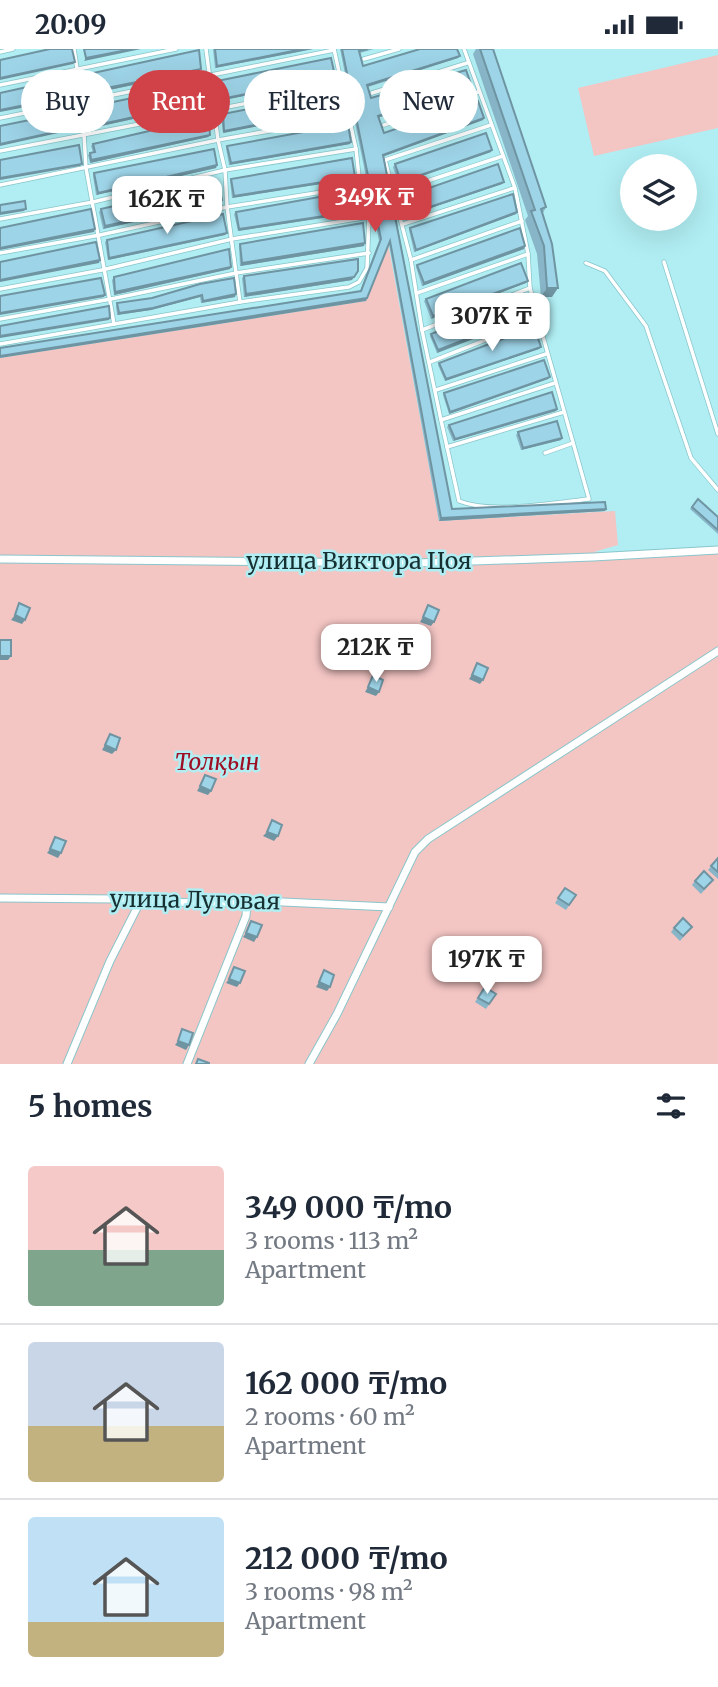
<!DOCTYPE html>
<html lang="en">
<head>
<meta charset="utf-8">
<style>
	body { margin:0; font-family:Merriweather,serif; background:#f2f2f3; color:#1f2937; height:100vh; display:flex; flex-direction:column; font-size:26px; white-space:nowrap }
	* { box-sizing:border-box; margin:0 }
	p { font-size:23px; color:#747a83 }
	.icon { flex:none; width:38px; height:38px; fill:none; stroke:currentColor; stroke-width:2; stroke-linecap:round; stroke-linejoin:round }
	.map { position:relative; height:1015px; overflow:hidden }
	.sheet { display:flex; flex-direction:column; background:#fff; flex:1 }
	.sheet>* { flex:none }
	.hud { position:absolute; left:21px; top:21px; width:677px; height:63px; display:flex; gap:14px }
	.fabs { position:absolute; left:620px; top:105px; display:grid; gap:14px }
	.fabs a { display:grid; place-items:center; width:77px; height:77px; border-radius:50%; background:#fff; box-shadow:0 7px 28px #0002; font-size:35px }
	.price { position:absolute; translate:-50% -60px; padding:0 16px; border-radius:14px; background:#fff; color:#222; font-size:23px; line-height:46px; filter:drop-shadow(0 2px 4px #0008) }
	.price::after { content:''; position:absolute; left:50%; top:42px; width:21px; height:16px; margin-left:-10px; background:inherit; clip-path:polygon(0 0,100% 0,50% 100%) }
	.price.on { background:#d14148; color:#fff }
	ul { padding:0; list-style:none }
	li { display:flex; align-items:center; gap:21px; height:175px; padding:0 28px }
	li+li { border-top:2px solid #e0e1e3 }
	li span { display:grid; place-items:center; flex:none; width:196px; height:140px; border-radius:7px; color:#555 }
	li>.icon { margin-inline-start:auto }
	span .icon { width:84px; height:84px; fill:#fffc; stroke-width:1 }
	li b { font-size:30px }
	h2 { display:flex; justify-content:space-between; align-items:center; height:84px; padding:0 28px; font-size:30px }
	.pill { padding:0 24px; border-radius:32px; background:#fff; box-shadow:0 7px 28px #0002; font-size:24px; line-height:63px }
	.pill.on { background:#d14148; color:#fff }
	.status { display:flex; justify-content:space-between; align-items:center; height:49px; padding:0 35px; background:#fff; direction:ltr }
	.status svg { height:19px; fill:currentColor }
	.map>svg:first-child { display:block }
	.green { fill:#f3c5c3 }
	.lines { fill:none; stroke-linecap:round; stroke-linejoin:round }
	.lane-casing { stroke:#89c6cb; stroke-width:5 }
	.street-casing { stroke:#89c6cb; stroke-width:9 }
	.lane { stroke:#fff; stroke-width:3.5 }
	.street { stroke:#fff; stroke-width:7 }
	.wall { fill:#88b6c8 }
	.shaded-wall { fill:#6f94a2 }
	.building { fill:#9ed4e8; stroke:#6f94a2; stroke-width:2 }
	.labels { text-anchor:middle; stroke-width:5; stroke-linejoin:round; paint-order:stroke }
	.street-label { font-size:23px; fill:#163032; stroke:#b0eef3 }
	.park-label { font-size:23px; font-style:italic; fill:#9e0f24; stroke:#b0eef3 }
</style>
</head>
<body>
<div class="status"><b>20:09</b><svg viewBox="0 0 49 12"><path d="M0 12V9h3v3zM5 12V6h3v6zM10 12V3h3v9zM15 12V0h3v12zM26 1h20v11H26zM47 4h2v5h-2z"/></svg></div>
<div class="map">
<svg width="718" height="1015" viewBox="0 0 718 1015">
	<rect width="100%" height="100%" fill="#b0eef3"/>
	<g class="green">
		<polygon points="718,6 718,79 594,107 578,39"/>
		<polygon points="388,194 439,472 615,462 618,496 594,503 718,505 718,1015 0,1015 0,309 366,252"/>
	</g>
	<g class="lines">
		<defs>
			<g id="lane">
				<polyline points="74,0 82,53 86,119 114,275"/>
				<polyline points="206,0 218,91 225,121 227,158 240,253 349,238 359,233 367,219 369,168 360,137 356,100 334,0"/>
				<path d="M464 0 515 139 528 205 530 239 538 270 589 450C554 454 491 465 459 452L447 398 564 363"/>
				<polyline points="0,3 13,0"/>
				<polyline points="364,10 399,0"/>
				<polyline points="0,36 176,0"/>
				<polyline points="372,44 467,14"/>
				<polyline points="0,69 334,1"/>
				<polyline points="384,76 478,43"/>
				<polyline points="491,76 385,111 411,211 422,281 441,371 555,334"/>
				<polyline points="0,102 341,36"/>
				<polyline points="0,136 218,91 348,68"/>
				<polyline points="394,143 503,107"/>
				<polyline points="0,170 93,153 225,121 356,100"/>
				<polyline points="403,175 514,139"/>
				<polyline points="0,204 100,186 227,158 360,137"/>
				<polyline points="411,211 522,172"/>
				<polyline points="664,213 718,385"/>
				<polyline points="586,214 605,222 646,277 691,409 718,441"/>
				<polyline points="0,240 102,221 232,190 369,168"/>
				<polyline points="417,244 528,205"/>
				<polyline points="0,270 111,250 236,224 369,204"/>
				<polyline points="422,281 530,239"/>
				<polyline points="0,295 240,253"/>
				<polyline points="430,313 538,270"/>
				<polyline points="436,341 546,305"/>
				<polyline points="441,371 447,398"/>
				<polyline points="545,404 573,394"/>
			</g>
			<g id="street">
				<polyline points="0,510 416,514 593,508 718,501"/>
				<polyline points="0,849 118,850 140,853 247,854 262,852 389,858"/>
				<polyline points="67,1015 110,912 140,853"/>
				<polyline points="187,1015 246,867 247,854"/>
				<polyline points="309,1015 337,965 415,803 428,790 718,602"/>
			</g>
		</defs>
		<use href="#lane" class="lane-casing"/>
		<use href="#street" class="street-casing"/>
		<use href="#lane" class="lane"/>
		<use href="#street" class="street"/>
	</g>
	<g class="wall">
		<polygon points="213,0 313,0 215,19"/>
		<polygon points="340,0 374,0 360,4 363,17 460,7 458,9 368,38 371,49 472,38 471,40 379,68 384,84 483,71 384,107 452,460 606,460 605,462 439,472 389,195 366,252 360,242 379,192"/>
		<polygon points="476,0 493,0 546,158 543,164 552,248 541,248 537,205 525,171 528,167 473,5"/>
		<polygon points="200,22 85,46 83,28 84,26"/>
		<polygon points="335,27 333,29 219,52 216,35 217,32"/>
		<polygon points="206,54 92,79 88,60 89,58"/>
		<polygon points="343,59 341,61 223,84 221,67 223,65"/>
		<polygon points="203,76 210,86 208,88 90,114 88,106 90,104 93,103 91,97 93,95"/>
		<polygon points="351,93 350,95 229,116 226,99 227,97"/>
		<polygon points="491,103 399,135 393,118 395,115"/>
		<polygon points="217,116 216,119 96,146 93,127 94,124"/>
		<polygon points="231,130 353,130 232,149 230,132"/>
		<polygon points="502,135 407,167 401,150 403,148"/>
		<polygon points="222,151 220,153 103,180 99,163 101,160"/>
		<polygon points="236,163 361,163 238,182 234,165"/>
		<polygon points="517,163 516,165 414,203 409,181 410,179"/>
		<polygon points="227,184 225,186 108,211 105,193 107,191"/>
		<polygon points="240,195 364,197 240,217 239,197"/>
		<polygon points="524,200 422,237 416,218 417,216"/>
		<polygon points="230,220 114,246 112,231 114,228"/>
		<polygon points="244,227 352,231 244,248 242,229"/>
		<polygon points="526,234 431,270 424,252 426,250"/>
		<polygon points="200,235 235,248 201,254 200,248 151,261 117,266 116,257 117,254 152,249"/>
		<polygon points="533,264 532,267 437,304 430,287 431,285"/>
		<polygon points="541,298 539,300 445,332 438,316 439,314"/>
		<polygon points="550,328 548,330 449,365 443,346 444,344"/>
		<polygon points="557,360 556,362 453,392 447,378 449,376"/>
		<polygon points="518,383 561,391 521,401 516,386"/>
		<polygon points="698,450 718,468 718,485 690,460"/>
		<polygon points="718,809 718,830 708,821"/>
		<polygon points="713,831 701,845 692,836 695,832"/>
		<polygon points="565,839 576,846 566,861 555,854"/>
		<polygon points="692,878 680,892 671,883 674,879"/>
		<polygon points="485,938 496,945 486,960 475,953"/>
	</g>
	<g class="shaded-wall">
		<polygon points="132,0 141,0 84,12 86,9"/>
		<polygon points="303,0 313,0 215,19 217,17"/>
		<polygon points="460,7 458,9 366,38 367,36"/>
		<polygon points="75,13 73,15 0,31 0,29"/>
		<polygon points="201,20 200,22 85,46 87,43"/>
		<polygon points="335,27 333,29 219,52 221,50"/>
		<polygon points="472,38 471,40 377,69 378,67"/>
		<polygon points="80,45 78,48 0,63 0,61"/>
		<polygon points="207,52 206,54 92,79 93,77"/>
		<polygon points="343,59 341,61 223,84 224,82"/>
		<polygon points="484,69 483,71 382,108 383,106"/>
		<polygon points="78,78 76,80 0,97 0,95"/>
		<polygon points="210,86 208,88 90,114 91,111"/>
		<polygon points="351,93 350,95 229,116 231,114"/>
		<polygon points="492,101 491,103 399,135 401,133"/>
		<polygon points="82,115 80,117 0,131 0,129"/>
		<polygon points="217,116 216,119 96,146 98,144"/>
		<polygon points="355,128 353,130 232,149 234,147"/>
		<polygon points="504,133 502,135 407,167 409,165"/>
		<polygon points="222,151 220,153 103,180 105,177"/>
		<polygon points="26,160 24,162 0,166 0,164"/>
		<polygon points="363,161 361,163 238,182 239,180"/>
		<polygon points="517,163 516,165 414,203 416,201"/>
		<polygon points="95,180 94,183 0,201 0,199"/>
		<polygon points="227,184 225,186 108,211 109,209"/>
		<polygon points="365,194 364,197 240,217 242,214"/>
		<polygon points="525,197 524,200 422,237 424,234"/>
		<polygon points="100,211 99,214 0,233 0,231"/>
		<polygon points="231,218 230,220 114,246 115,243"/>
		<polygon points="354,228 352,231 244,248 246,245"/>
		<polygon points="528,232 526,234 431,270 433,267"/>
		<polygon points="547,239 558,239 552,248 541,248"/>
		<polygon points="236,245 235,248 201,254 203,252"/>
		<polygon points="105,246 104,248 0,266 0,264"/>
		<polygon points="202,246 200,248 151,261 117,266 119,264"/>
		<polygon points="367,249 366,252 0,309 0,307"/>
		<polygon points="533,264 532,267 437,304 438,301"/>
		<polygon points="110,269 109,271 0,289 0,287"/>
		<polygon points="541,298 539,300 445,332 446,330"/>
		<polygon points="550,328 548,330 449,365 450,363"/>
		<polygon points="557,360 556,362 453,392 455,390"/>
		<polygon points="562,389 561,391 521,401 523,399"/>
		<polygon points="606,460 605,462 439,472 441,469"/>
		<polygon points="15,566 25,571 22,575 11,571"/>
		<polygon points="423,568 434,573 431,577 420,573"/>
		<polygon points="0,607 11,607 8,611 0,611"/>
		<polygon points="472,626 483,631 480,635 469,630"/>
		<polygon points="368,638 379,643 376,647 365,643"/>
		<polygon points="105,696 116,701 112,705 102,701"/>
		<polygon points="200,737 211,742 208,746 197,742"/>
		<polygon points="267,783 278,787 274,792 263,787"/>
		<polygon points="50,800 61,804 58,809 47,804"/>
		<polygon points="246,884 257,888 254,893 243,888"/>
		<polygon points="229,930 240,934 237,938 226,934"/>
		<polygon points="319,933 330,938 327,942 316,938"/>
		<polygon points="178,992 189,996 186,1001 175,996"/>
	</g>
	<g class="building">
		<polygon points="50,0 72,0 75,13 0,29 0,11"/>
		<polygon points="84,0 132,0 86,9"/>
		<polygon points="215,0 303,0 217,17"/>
		<polygon points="342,0 368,0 359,2 363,17 420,0 457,0 460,7 367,36 371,49 466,21 472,38 378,67 384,84 478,52 484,69 383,106 452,460 605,453 606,460 441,469 390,192 367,249 0,307 0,299 361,242 381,190"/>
		<polygon points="480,0 493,0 546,158 541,160 552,195 558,239 547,239 544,197 531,162 535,161"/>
		<polygon points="199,1 201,20 87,43 84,26"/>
		<polygon points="331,9 335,27 221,50 217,32"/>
		<polygon points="77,27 80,45 0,61 0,44"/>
		<polygon points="204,34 207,52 93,77 89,58"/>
		<polygon points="339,42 343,59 224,82 223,65"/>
		<polygon points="74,62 78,78 0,95 0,77"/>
		<polygon points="201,70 203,76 209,76 210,86 91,111 90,104 95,103 93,95"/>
		<polygon points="348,75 351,93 231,114 227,97"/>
		<polygon points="486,84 492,101 401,133 395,115"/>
		<polygon points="79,96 82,115 0,129 0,111"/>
		<polygon points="214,100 217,116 98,144 94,124"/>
		<polygon points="352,109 355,128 234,147 231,130"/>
		<polygon points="498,115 504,133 409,165 403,148"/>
		<polygon points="218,133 222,151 105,177 101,160"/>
		<polygon points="358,141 363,161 239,180 236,163"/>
		<polygon points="513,145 517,163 416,201 410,179"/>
		<polygon points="25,152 26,160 0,164 0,156"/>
		<polygon points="91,160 95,180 0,199 0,179"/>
		<polygon points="223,165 227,184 109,209 107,191"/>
		<polygon points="363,174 365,194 242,214 240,195"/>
		<polygon points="520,179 525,197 424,234 417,216"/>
		<polygon points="96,193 100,211 0,231 0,213"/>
		<polygon points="229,200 231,218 115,243 114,228"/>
		<polygon points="358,210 358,222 354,228 246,245 244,227"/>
		<polygon points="521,214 528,232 433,267 426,250"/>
		<polygon points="101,229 105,246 0,264 0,247"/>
		<polygon points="234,229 236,245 203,252 202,246 153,259 119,264 117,254 152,249 200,235"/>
		<polygon points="529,247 533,264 438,301 431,285"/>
		<polygon points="109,257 110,269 0,287 0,277"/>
		<polygon points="534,278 541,298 446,330 439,314"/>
		<polygon points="544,311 550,328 450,363 444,344"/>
		<polygon points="552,343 557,360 455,390 449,376"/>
		<polygon points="557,372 562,389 523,399 518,383"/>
		<polygon points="698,450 718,468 718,481 692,458"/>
		<polygon points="19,554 30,559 25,571 15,566"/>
		<polygon points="428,556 439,561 434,573 423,568"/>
		<rect x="0" y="591" width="11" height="16"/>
		<polygon points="477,614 488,619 483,631 472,626"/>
		<polygon points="373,626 383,631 379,643 368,638"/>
		<polygon points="110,685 120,689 116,701 105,696"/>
		<polygon points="205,726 216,730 211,742 200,737"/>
		<polygon points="272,771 282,776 278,787 267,783"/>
		<polygon points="55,788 66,792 61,804 50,800"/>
		<polygon points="718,809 718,823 711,817"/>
		<polygon points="704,822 713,831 704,840 695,832"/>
		<polygon points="565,839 576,846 569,856 558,849"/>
		<polygon points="683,869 692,878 683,887 674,879"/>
		<polygon points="251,872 262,876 257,888 246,884"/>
		<polygon points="234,918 245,922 240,934 229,930"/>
		<polygon points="324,921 334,926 330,938 319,933"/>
		<polygon points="485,938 496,945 489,955 478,949"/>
		<polygon points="182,980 193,984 189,996 178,992"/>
		<polygon points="198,1010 209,1014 209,1015 196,1015"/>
	</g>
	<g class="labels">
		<g class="street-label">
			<text x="359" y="520">улица Виктора Цоя</text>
			<text transform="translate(195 851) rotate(1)" y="8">улица Луговая</text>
		</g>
		<g class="park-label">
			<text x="217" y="721">Толқын</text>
		</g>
	</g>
</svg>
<div class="fabs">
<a><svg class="icon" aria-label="layers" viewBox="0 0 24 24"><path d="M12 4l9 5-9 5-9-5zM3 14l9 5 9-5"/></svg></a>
</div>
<b class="price on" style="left:375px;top:185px">349K ₸</b>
<b class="price" style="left:167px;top:187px">162K ₸</b>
<b class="price" style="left:492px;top:304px">307K ₸</b>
<b class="price" style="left:376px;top:635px">212K ₸</b>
<b class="price" style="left:487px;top:947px">197K ₸</b>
<div class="hud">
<a class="pill">Buy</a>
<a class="pill on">Rent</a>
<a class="pill">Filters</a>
<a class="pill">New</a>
</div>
</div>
<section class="sheet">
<h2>5 homes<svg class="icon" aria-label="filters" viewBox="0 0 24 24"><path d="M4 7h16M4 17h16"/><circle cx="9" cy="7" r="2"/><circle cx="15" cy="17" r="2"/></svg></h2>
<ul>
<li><span style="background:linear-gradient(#f6c9c9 60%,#7fa58c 0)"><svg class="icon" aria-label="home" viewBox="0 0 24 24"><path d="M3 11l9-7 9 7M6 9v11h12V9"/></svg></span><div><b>349 000 ₸/mo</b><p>3 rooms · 113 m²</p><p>Apartment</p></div></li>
<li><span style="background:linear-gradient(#c9d6e8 60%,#c2b280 0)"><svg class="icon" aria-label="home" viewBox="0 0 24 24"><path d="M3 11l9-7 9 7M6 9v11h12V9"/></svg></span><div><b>162 000 ₸/mo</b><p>2 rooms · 60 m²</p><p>Apartment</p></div></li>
<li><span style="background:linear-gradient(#bfe0f5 75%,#c2b280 0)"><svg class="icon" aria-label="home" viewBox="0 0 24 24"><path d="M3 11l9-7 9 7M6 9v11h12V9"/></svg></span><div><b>212 000 ₸/mo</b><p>3 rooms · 98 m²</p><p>Apartment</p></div></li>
</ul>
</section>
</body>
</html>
